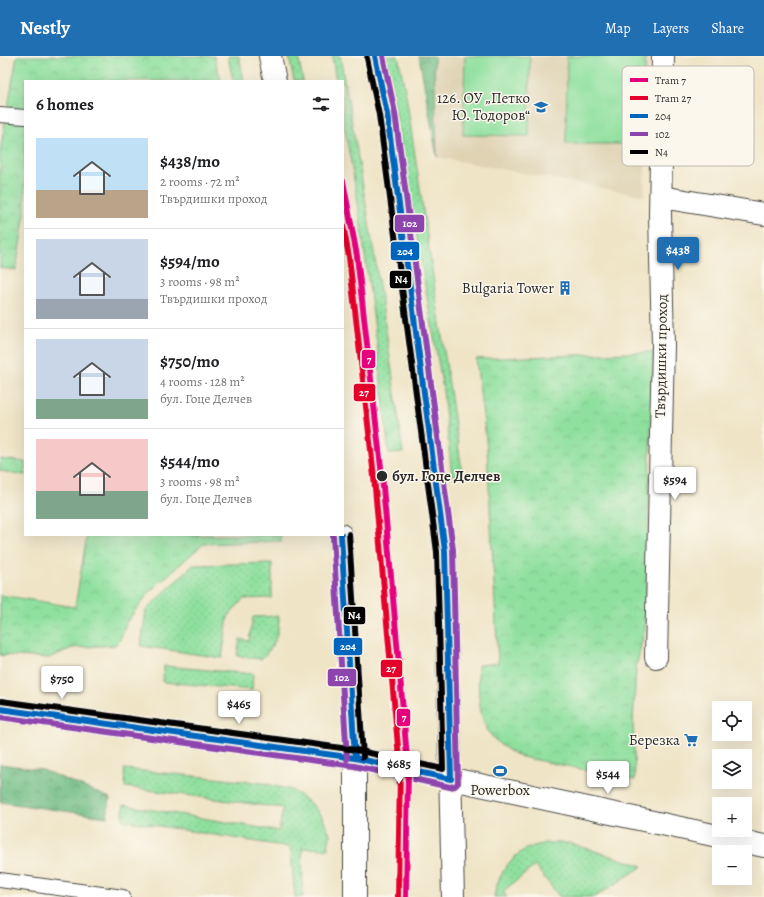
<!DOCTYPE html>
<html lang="en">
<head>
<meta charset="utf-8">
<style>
	body { margin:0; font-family:Alegreya,serif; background:#f2f2f2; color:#202124; height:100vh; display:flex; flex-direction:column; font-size:15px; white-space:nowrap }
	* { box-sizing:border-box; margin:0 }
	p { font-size:13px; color:#757577 }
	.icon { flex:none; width:22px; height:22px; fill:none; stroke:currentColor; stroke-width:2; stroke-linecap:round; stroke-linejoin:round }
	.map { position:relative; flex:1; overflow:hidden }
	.side { position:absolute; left:24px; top:24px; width:320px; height:456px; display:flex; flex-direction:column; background:#fff; border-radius:0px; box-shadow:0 4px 16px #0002 }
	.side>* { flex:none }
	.buttons { position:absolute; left:712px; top:645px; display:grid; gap:8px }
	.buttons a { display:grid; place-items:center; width:40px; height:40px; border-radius:0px; background:#fff; box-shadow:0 4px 16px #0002; font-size:20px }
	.price { position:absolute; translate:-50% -34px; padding:0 9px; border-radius:4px; background:#fff; color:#222; font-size:13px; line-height:26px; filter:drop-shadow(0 1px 2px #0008) }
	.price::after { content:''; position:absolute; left:50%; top:24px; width:12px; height:9px; margin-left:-6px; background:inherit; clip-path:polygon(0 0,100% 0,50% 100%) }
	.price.selected { background:#1f6fb2; color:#fff }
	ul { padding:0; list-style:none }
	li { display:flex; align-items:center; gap:12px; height:100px; padding:0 12px }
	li+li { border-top:1px solid #e0e0e0 }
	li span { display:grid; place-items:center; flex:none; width:112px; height:80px; border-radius:0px; color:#555 }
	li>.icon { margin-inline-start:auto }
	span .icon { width:48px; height:48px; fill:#fffc; stroke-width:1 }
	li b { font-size:17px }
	h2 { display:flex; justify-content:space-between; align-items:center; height:48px; padding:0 12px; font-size:17px }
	header { display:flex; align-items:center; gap:24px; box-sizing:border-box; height:56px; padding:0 20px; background:#1f6fb2; color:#fff }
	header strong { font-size:19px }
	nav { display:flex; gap:22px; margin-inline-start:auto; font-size:14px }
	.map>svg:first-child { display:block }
	.built { fill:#dfd3b4 }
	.grass { fill:url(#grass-dots); stroke:#5d8665 }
	.forest { fill:url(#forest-crowns); stroke:#4f7458 }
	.park { fill:url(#park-crowns); stroke:#5d8665 }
	.garden { fill:#8fe09f; stroke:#5d8665 }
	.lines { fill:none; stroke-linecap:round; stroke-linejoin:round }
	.lane-casing { stroke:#484742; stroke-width:16 }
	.street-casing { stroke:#484742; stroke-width:24 }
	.secondary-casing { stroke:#484742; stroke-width:24 }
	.primary-casing { stroke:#484742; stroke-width:24 }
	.lane { stroke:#fff; stroke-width:14 }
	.street { stroke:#fff; stroke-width:22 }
	.secondary { stroke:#fff; stroke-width:22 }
	.primary { stroke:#fff; stroke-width:22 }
	.bus-1-casing { stroke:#fbf7ec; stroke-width:9 }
	.bus-2-casing { stroke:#fbf7ec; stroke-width:9 }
	.bus-3-casing { stroke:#fbf7ec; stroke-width:9 }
	.bus-1 { stroke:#0065bd; stroke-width:6 }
	.bus-2 { stroke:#8e44ad; stroke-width:6 }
	.bus-3 { stroke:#000; stroke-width:6 }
	.tram-1-casing { stroke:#fbf7ec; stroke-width:9 }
	.tram-2-casing { stroke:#fbf7ec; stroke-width:9 }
	.tram-1 { stroke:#e5007d; stroke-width:6 }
	.tram-2 { stroke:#e4002b; stroke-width:6 }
	.stop-dot { fill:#2b2b2b; stroke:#fbf7ec; stroke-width:1.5 }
	.labels { text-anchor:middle; stroke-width:3; stroke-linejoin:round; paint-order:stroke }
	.poi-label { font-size:15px; fill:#2b2b2b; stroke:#fbf7ec; text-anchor:end }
	.street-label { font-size:15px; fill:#2b2b2b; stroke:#fbf7ec }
	.stop-label { font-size:15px; font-weight:bold; fill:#2b2b2b; stroke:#fbf7ec; text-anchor:start }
	.key { fill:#fbf7ec; stroke:#bdbab2; stroke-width:1 }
	.key-label { font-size:11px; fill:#2b2b2b }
	.line-badge { stroke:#fbf7ec; stroke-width:1.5 }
	.badge-label { font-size:11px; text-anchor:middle; font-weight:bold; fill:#fff }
</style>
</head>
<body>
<header>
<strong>Nestly</strong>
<nav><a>Map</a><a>Layers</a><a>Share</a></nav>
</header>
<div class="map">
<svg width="764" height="841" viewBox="0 0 764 841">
	<defs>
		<pattern id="grass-dots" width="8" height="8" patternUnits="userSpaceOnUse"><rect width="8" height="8" fill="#8fe09f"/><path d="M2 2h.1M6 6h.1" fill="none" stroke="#7cc089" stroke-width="1.8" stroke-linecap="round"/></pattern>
		<pattern id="forest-crowns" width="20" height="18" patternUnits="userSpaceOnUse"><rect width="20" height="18" fill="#73be86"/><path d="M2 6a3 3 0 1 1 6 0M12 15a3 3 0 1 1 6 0" fill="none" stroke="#5f9b6e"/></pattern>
		<pattern id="park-crowns" width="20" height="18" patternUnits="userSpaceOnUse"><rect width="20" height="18" fill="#8fe09f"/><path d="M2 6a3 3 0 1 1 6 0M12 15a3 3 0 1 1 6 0" fill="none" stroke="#7cc089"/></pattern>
	</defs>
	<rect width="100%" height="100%" fill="#fbf7ec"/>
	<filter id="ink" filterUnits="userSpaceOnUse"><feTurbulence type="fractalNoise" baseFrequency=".025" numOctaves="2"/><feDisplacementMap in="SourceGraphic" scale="8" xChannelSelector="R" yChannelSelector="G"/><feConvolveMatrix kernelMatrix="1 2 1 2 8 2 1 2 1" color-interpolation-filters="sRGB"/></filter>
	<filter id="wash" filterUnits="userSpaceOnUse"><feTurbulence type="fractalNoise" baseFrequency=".012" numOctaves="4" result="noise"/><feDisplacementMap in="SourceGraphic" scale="16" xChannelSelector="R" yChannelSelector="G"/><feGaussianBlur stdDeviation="0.9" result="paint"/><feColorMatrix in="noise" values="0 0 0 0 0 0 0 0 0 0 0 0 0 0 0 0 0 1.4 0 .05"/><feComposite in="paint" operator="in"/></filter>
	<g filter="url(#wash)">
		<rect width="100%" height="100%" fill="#efe4c6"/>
		<polygon class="built" points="434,0 649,0 644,140 437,101"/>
		<g class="grass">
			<polygon points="228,0 239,0 244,25 233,25"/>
			<polygon points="289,0 298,0 303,25 294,25"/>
			<path d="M332 0H340C364 132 386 264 403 397L389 398 377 288 357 141 343 63V25H336Z"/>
			<polygon points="386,0 398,0 406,39 462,415 452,421 443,334"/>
			<polygon points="272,507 272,542 243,543 228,561 222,602 141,590 146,554 193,509"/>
			<path d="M279 560C279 577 275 591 261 603L237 600 240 583 249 585 253 561Z"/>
			<polygon points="164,610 253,618 252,634 163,626"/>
			<polygon points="124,713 263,727 292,734 312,748 322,761 330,778 328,793 302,792 303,841 295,841 291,795 289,791 122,764 124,749 279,775 283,752 125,731"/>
			<path d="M545 787H569L643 810 595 841H560L535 810 503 835 507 841H494C497 823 507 804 524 794 530 791 538 789 545 787Z"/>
		</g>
		<g class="forest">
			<polygon points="419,0 434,0 437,101"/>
			<polygon points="0,708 43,714 110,742 107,761 0,746"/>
		</g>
		<g class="park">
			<polygon points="17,0 214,0 221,25 25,25 25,157 16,214 0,212 0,95"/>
			<path d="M653 296 645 572 636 612 633 667 635 724 522 701C476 682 479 652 478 609L498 607 487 392 476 303Z"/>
			<polygon points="0,403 25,406 25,419 0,415"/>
			<polygon points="87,479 281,479 281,485 203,488 151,534 126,567 120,584 115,589 72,592 49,602 0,599 0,539 75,551"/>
		</g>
		<g class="garden">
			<polygon points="465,0 530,0 529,80 463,79"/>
			<polygon points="567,0 645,0 644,88 566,88"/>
		</g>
	</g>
	<g filter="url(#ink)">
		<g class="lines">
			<defs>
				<g id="lane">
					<polyline points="0,59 25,61"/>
					<polyline points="0,824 123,841"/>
				</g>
				<g id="street">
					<polyline points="661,141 764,158"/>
					<polyline points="656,601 663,289 660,158 663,0"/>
				</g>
				<polyline id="secondary" points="0,653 355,702 764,790"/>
				<g id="primary">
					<polyline points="270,0 275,25"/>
					<polyline points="375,0 387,58 445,495 453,841"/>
					<polyline points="341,479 355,702 355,841"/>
				</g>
			</defs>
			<use href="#lane" class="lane-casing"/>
			<use href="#street" class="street-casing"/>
			<use href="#secondary" class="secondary-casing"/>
			<use href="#primary" class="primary-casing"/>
			<use href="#lane" class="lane"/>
			<use href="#street" class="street"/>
			<use href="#secondary" class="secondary"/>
			<use href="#primary" class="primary"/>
			<defs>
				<g id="bus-1">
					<polyline points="341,479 355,702"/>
					<polyline points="0,653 355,702 451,723 445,495 387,58 375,0"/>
				</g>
				<g id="bus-2">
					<polyline points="333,480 347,703"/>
					<polyline points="0,661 354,710 450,731 455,730 458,727 453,494 395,57 383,0"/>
				</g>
				<g id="bus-3">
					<polyline points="349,478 363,701"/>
					<polyline points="1,645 356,694 443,713 437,496 379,59 367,2"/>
				</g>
			</defs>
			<use href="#bus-1" class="bus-1-casing"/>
			<use href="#bus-2" class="bus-2-casing"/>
			<use href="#bus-3" class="bus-3-casing"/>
			<use href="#bus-1" class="bus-1"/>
			<use href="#bus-2" class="bus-2"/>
			<use href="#bus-3" class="bus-3"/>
			<defs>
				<polyline id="tram-1" points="343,125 357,200 382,420 400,620 408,713 406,841"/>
				<polyline id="tram-2" points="343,169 349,201 374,421 400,713 398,841"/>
			</defs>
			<use href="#tram-1" class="tram-1-casing"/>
			<use href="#tram-2" class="tram-2-casing"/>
			<use href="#tram-1" class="tram-1"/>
			<use href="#tram-2" class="tram-2"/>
		</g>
	</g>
	<defs>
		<symbol id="school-bare" viewBox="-9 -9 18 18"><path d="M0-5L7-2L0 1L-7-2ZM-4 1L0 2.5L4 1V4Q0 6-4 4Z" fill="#1f6fb2" stroke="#fbf7ec" stroke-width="2.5" paint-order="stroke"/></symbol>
		<symbol id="building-bare" viewBox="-9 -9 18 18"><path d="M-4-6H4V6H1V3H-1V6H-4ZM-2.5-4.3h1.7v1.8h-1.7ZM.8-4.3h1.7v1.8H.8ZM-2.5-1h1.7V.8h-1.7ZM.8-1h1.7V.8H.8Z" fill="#1f6fb2" stroke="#fbf7ec" stroke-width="2.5" paint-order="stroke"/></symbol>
		<symbol id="supermarket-bare" viewBox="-9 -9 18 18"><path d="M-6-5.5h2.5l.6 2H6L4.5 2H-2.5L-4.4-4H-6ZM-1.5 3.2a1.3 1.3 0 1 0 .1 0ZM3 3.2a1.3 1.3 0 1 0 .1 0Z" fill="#1f6fb2" stroke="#fbf7ec" stroke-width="2.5" paint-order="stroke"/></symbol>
		<symbol id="stadium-bare" viewBox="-9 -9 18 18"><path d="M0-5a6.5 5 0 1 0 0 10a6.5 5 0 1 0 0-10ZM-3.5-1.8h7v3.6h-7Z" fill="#1f6fb2" stroke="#fbf7ec" stroke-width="2.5" paint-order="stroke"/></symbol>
	</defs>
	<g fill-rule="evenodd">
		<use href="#school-bare" x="531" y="41" width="20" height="20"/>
		<use href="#building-bare" x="555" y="222" width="20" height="20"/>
		<use href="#supermarket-bare" x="681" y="674" width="20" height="20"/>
		<use href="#stadium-bare" x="490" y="705" width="20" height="20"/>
	</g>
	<circle class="stop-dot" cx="382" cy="420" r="6"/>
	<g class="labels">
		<g class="poi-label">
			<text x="530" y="47">126. ОУ „Петко<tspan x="530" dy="17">Ю. Тодоров“</tspan></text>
			<text x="554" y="237">Bulgaria Tower</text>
			<text x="680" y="689">Березка</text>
			<text x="500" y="739" text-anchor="middle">Powerbox</text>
		</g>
		<g class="street-label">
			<text transform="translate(661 300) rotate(-89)" y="5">Твърдишки проход</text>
		</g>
		<g class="stop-label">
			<text x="392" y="425">бул. Гоце Делчев</text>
		</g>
	</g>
	<rect x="622" y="10" width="132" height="100" rx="6" class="key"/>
	<rect x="630" y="22" width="18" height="4" fill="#e5007d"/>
	<rect x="630" y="40" width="18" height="4" fill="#e4002b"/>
	<rect x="630" y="58" width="18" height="4" fill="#0065bd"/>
	<rect x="630" y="76" width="18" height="4" fill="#8e44ad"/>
	<rect x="630" y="94" width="18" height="4" fill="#000"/>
	<g class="key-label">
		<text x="655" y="28">Tram 7</text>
		<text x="655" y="46">Tram 27</text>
		<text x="655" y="64">204</text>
		<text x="655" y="82">102</text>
		<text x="655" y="100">N4</text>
	</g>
	<g class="line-badge">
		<rect x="394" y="158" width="31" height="19" rx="4" fill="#8e44ad"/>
		<rect x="390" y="185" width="30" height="20" rx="4" fill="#0065bd"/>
		<rect x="389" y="214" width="23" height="19" rx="4" fill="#000"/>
		<rect x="361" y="293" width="15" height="20" rx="4" fill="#e5007d"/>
		<rect x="353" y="327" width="23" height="19" rx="4" fill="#e4002b"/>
		<rect x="343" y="550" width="23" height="19" rx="4" fill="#000"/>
		<rect x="333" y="581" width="30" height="19" rx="4" fill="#0065bd"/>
		<rect x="380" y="603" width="23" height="19" rx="4" fill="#e4002b"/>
		<rect x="327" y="612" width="30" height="19" rx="4" fill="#8e44ad"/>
		<rect x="396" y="652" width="15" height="19" rx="4" fill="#e5007d"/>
	</g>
	<g class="badge-label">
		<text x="410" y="171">102</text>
		<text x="405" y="199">204</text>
		<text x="401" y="227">N4</text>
		<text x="369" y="307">7</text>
		<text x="364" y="340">27</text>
		<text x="354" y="563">N4</text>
		<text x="348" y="594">204</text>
		<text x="391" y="616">27</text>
		<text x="342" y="625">102</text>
		<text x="404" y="665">7</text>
	</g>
</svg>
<div class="buttons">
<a><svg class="icon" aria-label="locate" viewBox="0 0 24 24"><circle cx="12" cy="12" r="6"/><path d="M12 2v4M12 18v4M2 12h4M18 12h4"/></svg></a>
<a><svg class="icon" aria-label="layers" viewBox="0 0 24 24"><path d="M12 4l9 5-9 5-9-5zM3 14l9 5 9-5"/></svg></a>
<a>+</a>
<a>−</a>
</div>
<b class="price selected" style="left:678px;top:215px">$438</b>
<b class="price" style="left:675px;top:445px">$594</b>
<b class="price" style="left:62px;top:644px">$750</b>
<b class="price" style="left:239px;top:669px">$465</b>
<b class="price" style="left:399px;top:729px">$685</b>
<b class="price" style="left:608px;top:739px">$544</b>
<section class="side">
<h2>6 homes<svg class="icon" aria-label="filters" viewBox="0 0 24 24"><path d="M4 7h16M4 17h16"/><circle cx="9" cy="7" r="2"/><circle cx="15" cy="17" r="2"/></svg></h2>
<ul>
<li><span style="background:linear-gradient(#bfe0f5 65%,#b9a48a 0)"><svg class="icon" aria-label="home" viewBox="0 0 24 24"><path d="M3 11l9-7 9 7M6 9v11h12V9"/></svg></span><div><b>$438/mo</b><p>2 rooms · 72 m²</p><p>Твърдишки проход</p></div></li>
<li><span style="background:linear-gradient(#c9d6e8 75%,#9aa5b1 0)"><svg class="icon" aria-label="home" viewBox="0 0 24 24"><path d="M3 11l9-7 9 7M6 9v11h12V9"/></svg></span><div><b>$594/mo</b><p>3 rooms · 98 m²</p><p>Твърдишки проход</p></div></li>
<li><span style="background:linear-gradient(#c9d6e8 75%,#7fa58c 0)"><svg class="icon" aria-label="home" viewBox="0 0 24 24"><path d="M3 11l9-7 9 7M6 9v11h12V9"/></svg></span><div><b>$750/mo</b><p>4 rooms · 128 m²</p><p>бул. Гоце Делчев</p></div></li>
<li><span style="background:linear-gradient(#f6c9c9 65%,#7fa58c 0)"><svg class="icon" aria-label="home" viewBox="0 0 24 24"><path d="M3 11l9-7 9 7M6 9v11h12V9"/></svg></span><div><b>$544/mo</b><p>3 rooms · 98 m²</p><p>бул. Гоце Делчев</p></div></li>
</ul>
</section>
</div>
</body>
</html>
